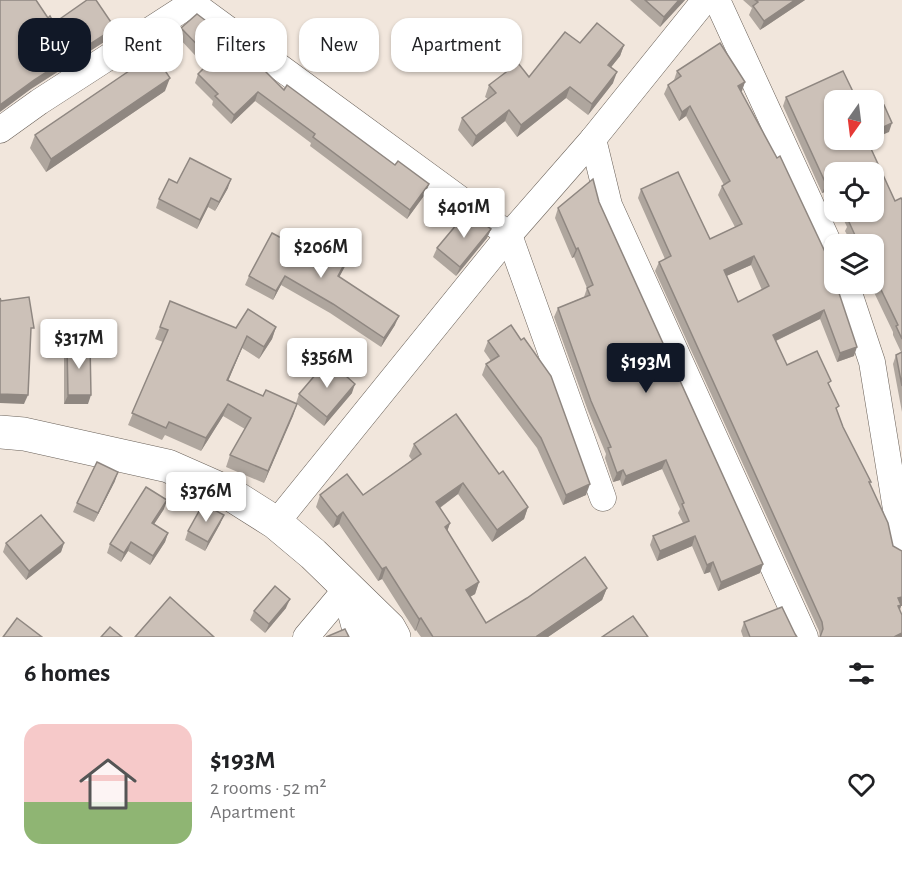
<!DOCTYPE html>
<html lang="en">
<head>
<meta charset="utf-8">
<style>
	body { margin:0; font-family:"Alegreya Sans",sans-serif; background:#f6f6f6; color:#202124; height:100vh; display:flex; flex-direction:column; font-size:22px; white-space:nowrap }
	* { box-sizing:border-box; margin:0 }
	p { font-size:20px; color:#757577 }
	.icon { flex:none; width:33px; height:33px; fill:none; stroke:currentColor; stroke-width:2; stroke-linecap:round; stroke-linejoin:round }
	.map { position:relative; height:637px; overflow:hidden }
	.side { display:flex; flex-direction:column; background:#fff; flex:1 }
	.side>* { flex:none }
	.guide { position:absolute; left:18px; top:18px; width:600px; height:54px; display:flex; gap:12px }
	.needle { width:39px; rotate:194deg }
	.tools { position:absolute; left:824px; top:90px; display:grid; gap:12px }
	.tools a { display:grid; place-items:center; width:60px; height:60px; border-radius:12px; background:#fff; box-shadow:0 2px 4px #0004; font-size:30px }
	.price { position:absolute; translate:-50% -51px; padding:0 14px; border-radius:6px; background:#fff; color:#222; font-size:20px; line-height:39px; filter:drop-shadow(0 2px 3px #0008) }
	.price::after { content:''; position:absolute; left:50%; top:36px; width:18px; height:14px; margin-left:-9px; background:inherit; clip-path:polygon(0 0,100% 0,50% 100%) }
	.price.on { background:#111827; color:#fff }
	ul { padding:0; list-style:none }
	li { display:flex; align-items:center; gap:18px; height:150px; padding:0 24px }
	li+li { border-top:2px solid #e0e0e0 }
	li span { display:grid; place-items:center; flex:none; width:168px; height:120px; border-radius:18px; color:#555 }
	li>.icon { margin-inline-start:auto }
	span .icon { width:72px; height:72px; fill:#fffc; stroke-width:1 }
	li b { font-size:26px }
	h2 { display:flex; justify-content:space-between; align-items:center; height:72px; padding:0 24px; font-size:26px }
	.tag { padding:0 21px; border-radius:18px; background:#fff; box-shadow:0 2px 4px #0004; font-size:21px; line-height:54px }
	.tag.on { background:#111827; color:#fff }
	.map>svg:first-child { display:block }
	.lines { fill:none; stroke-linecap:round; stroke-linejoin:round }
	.street-casing { stroke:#6a6159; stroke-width:27 }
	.secondary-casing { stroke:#6a6159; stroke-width:34 }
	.street { stroke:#fff; stroke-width:26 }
	.secondary { stroke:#fff; stroke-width:33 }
	.wall { fill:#afa69e; fill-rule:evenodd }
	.shaded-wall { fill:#8f8781 }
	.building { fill:#ccc1b8; stroke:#8f8781; stroke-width:1.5; fill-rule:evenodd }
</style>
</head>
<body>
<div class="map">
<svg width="902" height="637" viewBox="0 0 902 637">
	<rect width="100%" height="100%" fill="#f1e6dc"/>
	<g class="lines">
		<defs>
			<g id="street">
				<polyline points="188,0 509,235 603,498"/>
				<polyline points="717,0 834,255"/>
				<polyline points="0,130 39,102 192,3"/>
				<polyline points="593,139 609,205 805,637"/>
				<polyline points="846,284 872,362 902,546"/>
				<polyline points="276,523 509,235 593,139 705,0"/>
				<polyline points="306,637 348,587"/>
			</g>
			<g id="secondary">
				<polyline points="0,432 24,434 168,466 227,492 276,523 313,554 389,628 394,637"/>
				<polyline points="348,589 361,637"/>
			</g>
		</defs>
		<use href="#street" class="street-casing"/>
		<use href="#secondary" class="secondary-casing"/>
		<use href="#street" class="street"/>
		<use href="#secondary" class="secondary"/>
	</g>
	<g class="wall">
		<polygon points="630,0 685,0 660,27"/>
		<polygon points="743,0 805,0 760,30 749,15 752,8"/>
		<polygon points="181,28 230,42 284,90 426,193 407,219 310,146 311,143 255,101 231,124 212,105 213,101 195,83 198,74 205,66 178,37"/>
		<polygon points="580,43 624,45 620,56 611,67 613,83 588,115 566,98 517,137 505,121 472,147 458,130 462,118 488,99 485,97 489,85 529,77"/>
		<path d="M677 71 745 82 741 91 834 284 854 356 837 362 820 319 776 341 787 365 829 386 837 411 843 427 870 485 893 546 902 551V606H901L900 610 820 637 819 631 655 271 659 262 665 259 638 198 641 189 710 239 735 227 718 195 722 186 724 185 686 116 679 121 664 94 668 85 674 80ZM751 265 762 290 738 302 726 276Z"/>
		<polygon points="165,91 46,172 30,148 35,135"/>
		<polygon points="786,97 834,140 873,140 868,142 895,201 902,200 902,412 893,364 896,355 901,352 893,335 893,332 870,284 873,284 873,244 852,244 845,231 847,227 840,212 873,212 834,172 834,199 830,190 822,193 783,106"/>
		<polygon points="177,183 228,188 215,211 208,207 197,229 156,208 159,199"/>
		<polygon points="599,202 763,564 760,573 718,591 710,572 704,574 692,546 657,561 650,545 653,536 683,523 678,513 680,509 662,469 622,486 620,480 613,482 605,458 606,454 588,411 554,317 558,308 584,297 587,288 574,257 572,258 555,218 558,208"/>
		<polygon points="491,229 487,238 456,276 433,257 437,248"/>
		<polygon points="353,248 350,257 339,277 395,325 381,347 330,313 281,285 273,300 245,285 249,276 317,257"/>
		<polygon points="160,327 236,328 276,327 272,339 259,359 242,348 228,381 263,396 296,403 299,394 352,393 324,426 297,404 264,483 226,467 230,455 245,429 223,416 201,451 165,435 162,440 128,425 163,342 155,339"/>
		<polygon points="521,340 586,495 563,505 537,448 482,375 486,364 491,361 484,351 488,341"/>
		<polygon points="67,344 88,404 64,404 64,353"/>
		<polygon points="414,444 499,474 528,507 524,519 492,542 458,494 440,508 450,523 447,531 479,582 475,594 470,597 486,623 607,588 602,600 548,637 421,637 416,630 415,631 382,579 378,581 339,524 333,528 316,507 320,495 363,495 412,460 409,456"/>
		<polygon points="115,481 94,522 73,512 77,503"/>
		<polygon points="164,509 154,524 168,533 165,542 150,565 128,551 121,562 107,553 110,544"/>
		<polygon points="224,515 220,524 205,551 185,540 188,531"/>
		<polygon points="6,543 64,543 61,552 26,580 3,552"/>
		<polygon points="286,608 265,633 250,620 254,611"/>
		<polygon points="744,622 795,634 797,637 743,637 741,631"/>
	</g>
	<g class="shaded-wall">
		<polygon points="679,0 685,0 660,27 664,17"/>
		<polygon points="795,0 805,0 760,30 764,21"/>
		<polygon points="115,28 112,37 31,89 0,112 0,105 34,80"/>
		<polygon points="624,45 620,56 604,76 608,65"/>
		<polygon points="617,72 613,83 588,115 592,104"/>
		<polygon points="170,78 165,91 46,172 51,159"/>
		<polygon points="745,82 742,91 735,95 738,86"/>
		<polygon points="570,87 566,98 517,137 521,125"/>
		<polygon points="258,92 255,101 231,124 234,115"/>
		<polygon points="690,106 686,116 679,121 682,112"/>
		<polygon points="509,110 505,121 472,147 476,136"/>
		<polygon points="892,123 889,132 873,139 873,132"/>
		<polygon points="231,179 228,188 215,211 219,202"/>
		<polygon points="833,181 830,190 822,193 826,184"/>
		<polygon points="429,184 426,193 407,219 410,210"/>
		<polygon points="211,198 208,207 197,229 200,220"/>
		<polygon points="491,229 487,238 456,276 460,267"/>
		<polygon points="353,248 350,257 335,285 338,276"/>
		<polygon points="578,248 574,257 572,258 576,249"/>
		<polygon points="754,256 751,265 720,279 724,270"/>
		<polygon points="285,276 281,285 273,300 276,291"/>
		<polygon points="824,310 820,319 769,344 773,335"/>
		<polygon points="399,316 395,325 381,347 384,338"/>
		<polygon points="276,327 272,339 259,359 264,347"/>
		<polygon points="247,336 242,348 223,393 227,380"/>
		<polygon points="857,347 854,356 837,362 840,353"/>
		<polygon points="355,384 352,393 324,426 327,417"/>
		<polygon points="0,394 28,395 24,404 0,403"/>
		<polygon points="68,395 91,395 88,404 64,404"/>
		<polygon points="228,404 223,416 201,451 206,438"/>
		<polygon points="297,404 293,416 264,483 268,471"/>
		<polygon points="666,460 662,469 622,486 626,476"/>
		<polygon points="623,470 620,480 613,482 617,473"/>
		<polygon points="118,472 115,481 94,522 98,513"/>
		<polygon points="463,483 458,494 431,514 436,502"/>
		<polygon points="590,484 586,495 563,505 566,495"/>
		<polygon points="167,500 164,509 149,532 152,523"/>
		<polygon points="528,507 524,519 492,542 497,530"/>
		<polygon points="343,512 339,524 333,528 337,517"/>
		<polygon points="224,515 220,524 205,551 208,542"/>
		<polygon points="450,523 446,535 445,527"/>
		<polygon points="168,533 165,542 150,565 153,556"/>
		<polygon points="695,536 692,546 657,561 660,551"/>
		<polygon points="131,542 128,551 121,562 124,553"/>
		<polygon points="64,543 61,552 26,580 29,571"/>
		<polygon points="713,562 710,572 704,574 707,565"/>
		<polygon points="763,564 760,573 718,591 721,582"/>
		<polygon points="386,567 382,579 378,581 382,569"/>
		<polygon points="479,582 475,594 461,602 466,590"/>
		<polygon points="607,588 602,600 548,637 537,637 537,636"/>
		<polygon points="902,597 902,606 901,606 898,614 898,598"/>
		<polygon points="290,599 286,608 265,633 269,624"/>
		<polygon points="421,618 416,630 415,631 419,619"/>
		<polygon points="902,633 902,637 894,637"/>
	</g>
	<g class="building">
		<polygon points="0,0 36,0 48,18 50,16 54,23 87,0 96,0 115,28 34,80 0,105"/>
		<polygon points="645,0 679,0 664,17"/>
		<polygon points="755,0 795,0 764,21 753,6 758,2"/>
		<polygon points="197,14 218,30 230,42 233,40 238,44 284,90 287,85 395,165 398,161 429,184 410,210 313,137 315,134 258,92 234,115 215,96 218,94 198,74 212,60 181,28"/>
		<polygon points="597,23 624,45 608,65 617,72 592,104 570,87 521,125 509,110 476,136 462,118 496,93 489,85 518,63 529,77 565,32 580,43"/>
		<path d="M720 43 745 82 738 86 777 158 780 156 834 271V284H836L857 347 840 353 824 310 773 335 787 365 817 351 831 381 828 383 839 406 836 408 843 427 871 482H869L888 523 893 546 902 551V597L898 598 901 605 898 606 902 615V633L894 637H820L823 629 822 622 659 262 671 256 641 189 678 172 710 239 742 224 722 186 730 181 690 106 682 112 668 85 681 76 677 71ZM754 256 769 286 738 302 724 270Z"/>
		<polygon points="154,54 170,78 51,159 35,135"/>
		<polygon points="843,71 857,100 834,100 834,140 867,140 895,201 901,198 902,200 902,339 896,326 898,325 873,273 873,244 859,244 849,222 851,220 847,212 873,212 873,172 834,172 834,183 833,181 826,184 786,97"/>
		<polygon points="884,105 892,123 873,132 873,110"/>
		<polygon points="190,158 231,179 219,202 211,198 200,220 159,199 169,179 177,183"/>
		<polygon points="593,179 599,202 763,564 721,582 713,562 707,565 695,536 660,551 653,536 689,521 682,504 684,503 666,460 626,476 623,470 617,473 608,448 611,447 591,401 558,308 590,295 587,288 593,285 578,248 576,249 558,208"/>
		<polygon points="467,212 491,229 460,267 437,248"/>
		<polygon points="272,233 317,257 330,235 353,248 338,276 399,316 384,338 333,304 285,276 276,291 249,276"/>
		<polygon points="29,297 34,328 31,328 28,395 0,394 0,298 1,301"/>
		<polygon points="170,301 236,328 248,309 276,327 264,347 247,336 227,380 263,396 266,390 297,404 268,471 230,455 251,418 228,404 206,438 169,422 166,428 132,413 168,330 160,327"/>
		<polygon points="511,325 521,340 524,338 551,376 590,484 566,495 541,438 486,364 499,356 488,341"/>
		<polygon points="67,344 90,344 91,395 68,395"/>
		<polygon points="902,352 902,386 896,355"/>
		<polygon points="328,360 355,384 327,417 299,394"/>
		<polygon points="456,414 499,474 503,471 528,507 497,530 463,483 436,502 450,523 445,527 479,582 466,590 486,623 527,598 585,557 607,588 537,636 538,637 433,637 421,618 419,619 386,567 382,569 343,512 337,517 320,495 347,474 363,495 421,454 414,444"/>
		<polygon points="97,462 118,472 98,513 77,503"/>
		<polygon points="146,487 167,500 152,523 168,533 153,556 131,542 124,553 110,544"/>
		<polygon points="203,504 224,515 208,542 188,531"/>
		<polygon points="41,515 64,543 29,571 6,543"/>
		<polygon points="275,586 290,599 269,624 254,611"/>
		<polygon points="170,597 214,637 135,637"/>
		<polygon points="782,607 795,634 797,637 750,637 744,622"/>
		<polygon points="633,616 648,637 602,637"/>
		<polygon points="17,618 42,637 3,637"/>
		<polygon points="110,627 122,637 101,637"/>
		<polygon points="345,629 349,637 326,637"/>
	</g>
</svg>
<div class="tools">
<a><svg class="needle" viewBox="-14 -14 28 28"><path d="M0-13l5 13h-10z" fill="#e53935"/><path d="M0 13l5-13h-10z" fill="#757577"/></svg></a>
<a><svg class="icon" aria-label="locate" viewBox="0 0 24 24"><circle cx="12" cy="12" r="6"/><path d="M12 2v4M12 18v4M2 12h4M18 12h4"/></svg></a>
<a><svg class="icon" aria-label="layers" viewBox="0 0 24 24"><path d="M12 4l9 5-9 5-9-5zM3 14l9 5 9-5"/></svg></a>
</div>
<b class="price" style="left:464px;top:239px">$401M</b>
<b class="price" style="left:321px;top:279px">$206M</b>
<b class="price" style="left:79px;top:370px">$317M</b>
<b class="price" style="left:327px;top:389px">$356M</b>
<b class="price on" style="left:646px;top:394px">$193M</b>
<b class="price" style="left:206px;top:523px">$376M</b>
<div class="guide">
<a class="tag on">Buy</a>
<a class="tag">Rent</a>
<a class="tag">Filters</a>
<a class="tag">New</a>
<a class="tag">Apartment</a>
</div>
</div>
<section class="side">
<h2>6 homes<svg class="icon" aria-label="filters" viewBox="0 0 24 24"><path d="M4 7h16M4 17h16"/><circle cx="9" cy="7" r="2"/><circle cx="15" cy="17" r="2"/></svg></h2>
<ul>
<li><span style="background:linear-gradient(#f6c9c9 65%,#8fb573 0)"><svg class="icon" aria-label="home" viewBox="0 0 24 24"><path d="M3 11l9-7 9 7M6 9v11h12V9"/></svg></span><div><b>$193M</b><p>2 rooms · 52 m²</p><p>Apartment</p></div><svg class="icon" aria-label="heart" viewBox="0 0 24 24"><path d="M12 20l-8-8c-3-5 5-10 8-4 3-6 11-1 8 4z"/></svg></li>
</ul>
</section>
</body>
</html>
